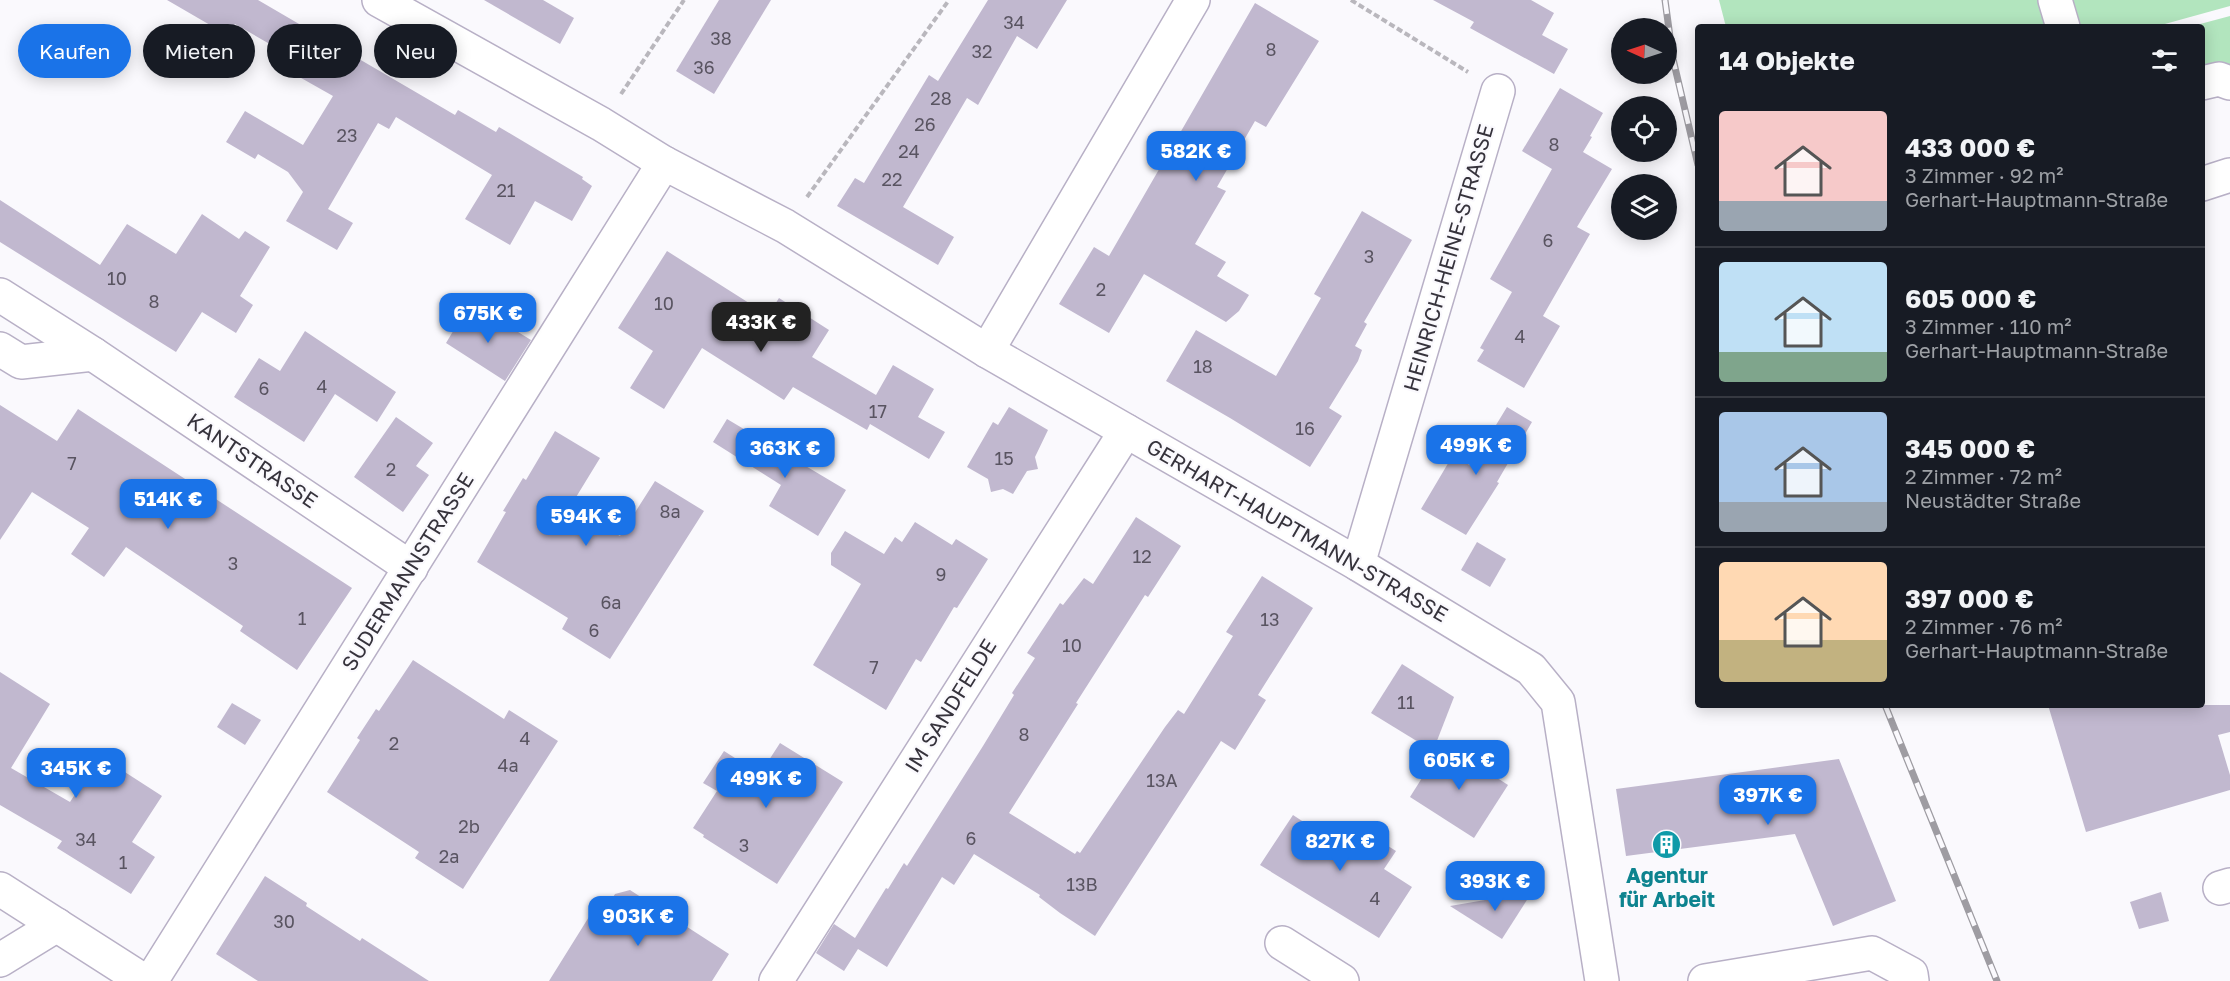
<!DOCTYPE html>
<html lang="de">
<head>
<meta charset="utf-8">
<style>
	body { margin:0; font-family:"Golos Text",sans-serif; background:#242831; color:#f1f3f6; height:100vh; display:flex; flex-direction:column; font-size:22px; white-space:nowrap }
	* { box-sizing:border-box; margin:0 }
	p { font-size:20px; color:#9ea1a6 }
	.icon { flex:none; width:33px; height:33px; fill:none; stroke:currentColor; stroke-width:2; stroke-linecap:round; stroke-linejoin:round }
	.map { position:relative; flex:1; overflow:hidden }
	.drawer { position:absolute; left:1695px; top:24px; width:510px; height:684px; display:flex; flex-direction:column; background:#171b24; border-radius:6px; box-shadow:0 3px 15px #0003 }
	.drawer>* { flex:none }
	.top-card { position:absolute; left:18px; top:24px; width:570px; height:54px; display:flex; gap:12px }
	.needle { width:39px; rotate:273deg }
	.buttons { position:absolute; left:1611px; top:18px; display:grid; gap:12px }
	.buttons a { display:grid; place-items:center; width:66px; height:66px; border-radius:50%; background:#171b24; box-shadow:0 3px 15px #0003; font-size:30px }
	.price { position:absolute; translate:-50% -51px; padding:0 14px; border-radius:12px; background:#1a73e8; color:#fff; font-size:20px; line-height:39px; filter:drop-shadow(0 2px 3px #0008) }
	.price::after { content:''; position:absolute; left:50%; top:36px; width:18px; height:14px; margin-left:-9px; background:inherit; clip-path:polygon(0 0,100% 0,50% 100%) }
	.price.current { background:#222; color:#fff }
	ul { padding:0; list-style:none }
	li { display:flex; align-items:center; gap:18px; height:150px; padding:0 24px }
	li+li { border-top:2px solid #363941 }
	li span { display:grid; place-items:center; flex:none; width:168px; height:120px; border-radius:6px; color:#555 }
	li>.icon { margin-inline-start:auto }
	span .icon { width:72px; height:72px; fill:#fffc; stroke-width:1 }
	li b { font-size:26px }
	h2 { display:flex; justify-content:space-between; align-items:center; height:72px; padding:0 24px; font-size:26px }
	.tag { padding:0 21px; border-radius:27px; background:#171b24; box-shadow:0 3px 15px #0003; font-size:21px; line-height:54px }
	.tag.current { background:#1a73e8; color:#fff }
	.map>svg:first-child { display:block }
	.green { fill:#b2e5be }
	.building { fill:#c1b8cf }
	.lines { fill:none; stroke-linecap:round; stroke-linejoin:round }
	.minor-casing { stroke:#b8b0c6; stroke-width:36 }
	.major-casing { stroke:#b8b0c6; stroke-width:36 }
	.path { stroke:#b9b7bd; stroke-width:4; stroke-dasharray:6 3; stroke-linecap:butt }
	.minor { stroke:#fff; stroke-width:33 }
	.major { stroke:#fff; stroke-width:33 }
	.rail-casing { stroke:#9e9ca2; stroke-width:7 }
	.rail { stroke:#faf9fd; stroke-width:4.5; stroke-dasharray:14; stroke-linecap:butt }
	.labels { text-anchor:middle; stroke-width:4.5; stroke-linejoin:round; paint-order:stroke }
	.number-label { font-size:18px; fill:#595461 }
	.street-label { font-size:21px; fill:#36333c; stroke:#faf9fd }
	.culture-label { font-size:21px; font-weight:bold; fill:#0d838f; stroke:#faf9fd }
</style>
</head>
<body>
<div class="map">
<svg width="2230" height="981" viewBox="0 0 2230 981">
	<rect width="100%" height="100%" fill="#faf9fd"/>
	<g class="green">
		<polygon points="1719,0 2230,0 2230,6 2154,27 1726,27"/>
		<polygon points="2230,16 2230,66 2202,68 2202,27 2189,27"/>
	</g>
	<g class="building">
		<polygon points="167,0 258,0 455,115 458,110 496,132 499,127 583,177 582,179 592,186 572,221 535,201 510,245 465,219 492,175 396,117 389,129 378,123 328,209 353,223 337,250 286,221 303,192 288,172 258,154 255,159 226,142 245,111 303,145 333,96 287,70 294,58 235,24 229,36"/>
		<polygon points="484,0 543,0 574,18 560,44"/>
		<polygon points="719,0 771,0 714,94 676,71"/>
		<polygon points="988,0 1067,0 1037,49 1017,36 978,105 967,98 903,207 954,237 938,265 837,206 855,178 864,183 929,75 938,81"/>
		<polygon points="1433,0 1531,0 1554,13 1542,35 1568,49 1554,74 1470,28 1474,22"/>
		<polygon points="1255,3 1319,41 1266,127 1255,121 1217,187 1226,191 1195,244 1226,262 1217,276 1249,295 1239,311 1226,322 1144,274 1109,333 1059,304 1094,247 1109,256"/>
		<polygon points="1560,88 1603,113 1590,136 1592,137 1583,152 1612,169 1577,227 1590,234 1543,316 1560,326 1524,388 1477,361 1484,350 1480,348 1512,292 1490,279 1552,169 1522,151"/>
		<polygon points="0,200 100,265 127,224 176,254 202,214 239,239 245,231 270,247 240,296 253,305 236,333 202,312 176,352 0,242"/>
		<polygon points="1362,211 1412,240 1364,322 1367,324 1355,346 1362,350 1358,361 1329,408 1342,416 1310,467 1230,418 1166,381 1196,330 1276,376 1321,298 1314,294"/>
		<polygon points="667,251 768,315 779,298 829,330 812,357 876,395 893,365 934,389 918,417 945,432 929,459 870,424 867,430 793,387 784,400 702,348 664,409 630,388 653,351 618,328"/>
		<polygon points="467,308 502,329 505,324 531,340 505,381 446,343"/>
		<polygon points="305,331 396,392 377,422 335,394 304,442 234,397 259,358 280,371"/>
		<polygon points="0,405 57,441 78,409 352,588 297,670 240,631 243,626 126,547 104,577 71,554 89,528 32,492 0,540"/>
		<polygon points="1009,407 1048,430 1035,457 1038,469 1027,471 1013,494 1003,489 991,492 988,479 967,467 993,422 998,425"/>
		<polygon points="1507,407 1532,422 1497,482 1499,483 1466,535 1421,509 1453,455 1471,466"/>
		<polygon points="396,417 433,443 416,466 429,475 403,512 354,477"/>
		<polygon points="727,419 846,490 818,536 769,506 781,485 713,442"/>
		<polygon points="555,431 600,458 570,507 620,536 655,481 704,511 610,659 562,629 568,618 477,562 506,512 503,511 523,478 526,480"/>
		<polygon points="1136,517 1181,546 1148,597 1145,595 1076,703 1078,704 1009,813 1075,854 1077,851 1080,853 1165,727 1178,710 1184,714 1233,636 1226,632 1262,576 1313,608 1258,695 1266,700 1235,750 1221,741 1095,936 1060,913 1039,897 1040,895 974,854 954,885 942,877 887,967 858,949 844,971 816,953 834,924 855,938 886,888 888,889 904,863 907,866 983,746 1014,695 1012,693 1035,658 1027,653 1060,603 1063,605 1084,578 1093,584"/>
		<polygon points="915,522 952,545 956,539 988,559 957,608 954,607 921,662 916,659 886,710 813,665 861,584 831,565 831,553 845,531 884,554 895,537 902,542"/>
		<polygon points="1477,542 1506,559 1490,587 1461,570"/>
		<polygon points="413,660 504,719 509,710 558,741 463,889 415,858 419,852 327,792 360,740 357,738 376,709 379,711"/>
		<polygon points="1402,664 1454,697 1433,751 1371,713"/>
		<polygon points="0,672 50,704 11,768 70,802 100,756 162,796 132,842 155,857 131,894 57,848 62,841 0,805"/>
		<polygon points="232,703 261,720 245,745 217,727"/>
		<polygon points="2048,705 2230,705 2230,732 2218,735 2230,775 2230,790 2086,832"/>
		<polygon points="780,743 843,782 777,884 703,837 704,835 693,828 717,791 703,783 724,751 760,774"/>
		<polygon points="1444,743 1508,785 1474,838 1410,797"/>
		<polygon points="1839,759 1896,901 1833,926 1795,834 1626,856 1616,789"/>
		<polygon points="1293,815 1334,842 1348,821 1396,851 1384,869 1412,887 1379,938 1260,865"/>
		<polygon points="265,876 307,903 306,906 360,941 362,938 429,981 258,981 216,954"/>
		<polygon points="630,890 729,954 712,981 549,981 592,912 601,917 615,894"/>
		<polygon points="1532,892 1502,939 1450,906"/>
		<polygon points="2161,892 2169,921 2139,929 2130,902"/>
	</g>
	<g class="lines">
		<defs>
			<g id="minor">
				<polyline points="379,0 601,124 664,163 785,226 987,351 1358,564 1531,669 1558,702 1602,981"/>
				<polyline points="2055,0 2063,27"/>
				<polyline points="2202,83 2219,79 2230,83"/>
				<polyline points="2202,184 2230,175"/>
				<polyline points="0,295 93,354 411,568"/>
				<polyline points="0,349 21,362 93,354"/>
				<polyline points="987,351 1193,0"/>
				<polyline points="1358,564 1498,91"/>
				<polyline points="2220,888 2230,885"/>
				<polyline points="1282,943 1342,981"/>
				<polyline points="0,960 57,925"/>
				<polyline points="151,981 664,163"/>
				<polyline points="776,981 1126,431"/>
				<polyline points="1705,981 1872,953 1911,974 1912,981"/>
			</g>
			<polyline id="major" points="0,889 144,981"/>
		</defs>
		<use href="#minor" class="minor-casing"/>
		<use href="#major" class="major-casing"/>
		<g class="path">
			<polyline points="1351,0 1468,72"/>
			<polyline points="621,94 684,0"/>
			<polyline points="807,197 949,0"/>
		</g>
		<use href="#minor" class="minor"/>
		<use href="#major" class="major"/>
		<defs>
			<g id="rail">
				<polyline points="1665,0 1673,59 1698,165"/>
				<polyline points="1885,705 1997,981"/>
			</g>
		</defs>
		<use href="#rail" class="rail-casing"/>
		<use href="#rail" class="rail"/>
	</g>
	<defs>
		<symbol id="building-disc" viewBox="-11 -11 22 22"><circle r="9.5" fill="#0f9aa8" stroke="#faf9fd"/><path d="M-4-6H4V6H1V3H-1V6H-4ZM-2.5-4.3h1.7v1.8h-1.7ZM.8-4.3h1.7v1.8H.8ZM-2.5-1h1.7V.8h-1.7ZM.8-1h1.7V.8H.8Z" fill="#fff"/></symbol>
	</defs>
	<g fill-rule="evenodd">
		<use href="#building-disc" x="1650" y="828" width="33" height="33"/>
	</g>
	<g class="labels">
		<g class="number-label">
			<text x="1014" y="29">34</text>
			<text x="721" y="45">38</text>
			<text x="1271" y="56">8</text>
			<text x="982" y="58">32</text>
			<text x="704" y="74">36</text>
			<text x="941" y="105">28</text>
			<text x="925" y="131">26</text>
			<text x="347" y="142">23</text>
			<text x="1554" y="151">8</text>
			<text x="909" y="158">24</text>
			<text x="892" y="186">22</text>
			<text x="506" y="197">21</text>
			<text x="1548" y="247">6</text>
			<text x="1369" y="263">3</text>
			<text x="117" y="285">10</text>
			<text x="1101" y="296">2</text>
			<text x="154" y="308">8</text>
			<text x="664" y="310">10</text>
			<text x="1520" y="343">4</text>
			<text x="1203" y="373">18</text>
			<text x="322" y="393">4</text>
			<text x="264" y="395">6</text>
			<text x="878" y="418">17</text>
			<text x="1305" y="435">16</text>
			<text x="1004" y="465">15</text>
			<text x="72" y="470">7</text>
			<text x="391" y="476">2</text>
			<text x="670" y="518">8a</text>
			<text x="1142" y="563">12</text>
			<text x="233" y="570">3</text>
			<text x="941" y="581">9</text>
			<text x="611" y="609">6a</text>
			<text x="302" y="625">1</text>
			<text x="1270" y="626">13</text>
			<text x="594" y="637">6</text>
			<text x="1072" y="652">10</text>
			<text x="874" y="674">7</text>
			<text x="1406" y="709">11</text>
			<text x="1024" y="741">8</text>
			<text x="525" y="745">4</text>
			<text x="394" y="750">2</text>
			<text x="508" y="772">4a</text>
			<text x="1162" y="787">13A</text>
			<text x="469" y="833">2b</text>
			<text x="971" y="845">6</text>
			<text x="86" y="846">34</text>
			<text x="744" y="852">3</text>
			<text x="449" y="863">2a</text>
			<text x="123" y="869">1</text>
			<text x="1082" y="891">13B</text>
			<text x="1375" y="905">4</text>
			<text x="284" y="928">30</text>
		</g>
		<g class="street-label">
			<text transform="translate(1449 258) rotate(-74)" y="7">HEINRICH-HEINE-STRASSE</text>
			<text transform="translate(252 461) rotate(34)" y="7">KANTSTRASSE</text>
			<text transform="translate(1297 531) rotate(30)" y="7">GERHART-HAUPTMANN-STRASSE</text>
			<text transform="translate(408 572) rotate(-58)" y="7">SUDERMANNSTRASSE</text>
			<text transform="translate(951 706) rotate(-58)" y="7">IM SANDFELDE</text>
		</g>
		<g class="culture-label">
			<text x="1667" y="883">Agentur<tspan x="1667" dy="24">für Arbeit</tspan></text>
		</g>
	</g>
</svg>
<div class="buttons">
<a><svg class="needle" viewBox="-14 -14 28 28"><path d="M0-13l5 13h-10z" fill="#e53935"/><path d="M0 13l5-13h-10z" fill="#9ea1a6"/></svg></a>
<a><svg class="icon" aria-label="locate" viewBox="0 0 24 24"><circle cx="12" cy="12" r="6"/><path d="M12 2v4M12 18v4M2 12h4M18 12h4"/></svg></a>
<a><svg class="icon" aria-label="layers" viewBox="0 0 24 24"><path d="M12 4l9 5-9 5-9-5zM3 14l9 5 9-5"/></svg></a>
</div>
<b class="price" style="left:1196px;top:182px">582K €</b>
<b class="price" style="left:488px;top:344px">675K €</b>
<b class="price current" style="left:761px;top:353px">433K €</b>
<b class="price" style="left:1476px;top:476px">499K €</b>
<b class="price" style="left:785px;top:479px">363K €</b>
<b class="price" style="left:168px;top:530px">514K €</b>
<b class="price" style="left:586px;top:547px">594K €</b>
<b class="price" style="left:1459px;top:791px">605K €</b>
<b class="price" style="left:76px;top:799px">345K €</b>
<b class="price" style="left:766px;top:809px">499K €</b>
<b class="price" style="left:1768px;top:826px">397K €</b>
<b class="price" style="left:1340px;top:872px">827K €</b>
<b class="price" style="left:1495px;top:912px">393K €</b>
<b class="price" style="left:638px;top:947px">903K €</b>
<div class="top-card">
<a class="tag current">Kaufen</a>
<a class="tag">Mieten</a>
<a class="tag">Filter</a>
<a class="tag">Neu</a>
</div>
<section class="drawer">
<h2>14 Objekte<svg class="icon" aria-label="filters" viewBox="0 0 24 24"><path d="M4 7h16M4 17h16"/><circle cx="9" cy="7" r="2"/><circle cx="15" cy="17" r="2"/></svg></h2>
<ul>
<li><span style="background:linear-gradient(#f6c9c9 75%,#9aa5b1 0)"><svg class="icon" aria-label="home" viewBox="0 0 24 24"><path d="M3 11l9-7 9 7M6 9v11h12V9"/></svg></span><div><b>433 000 €</b><p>3 Zimmer · 92 m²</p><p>Gerhart-Hauptmann-Straße</p></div></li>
<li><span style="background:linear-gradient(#bfe0f5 75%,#7fa58c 0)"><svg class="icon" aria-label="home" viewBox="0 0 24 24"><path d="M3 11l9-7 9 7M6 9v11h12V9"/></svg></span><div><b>605 000 €</b><p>3 Zimmer · 110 m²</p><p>Gerhart-Hauptmann-Straße</p></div></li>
<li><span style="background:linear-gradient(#a9c7e8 75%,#9aa5b1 0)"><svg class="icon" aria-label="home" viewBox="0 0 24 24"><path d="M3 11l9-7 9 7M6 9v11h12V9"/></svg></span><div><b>345 000 €</b><p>2 Zimmer · 72 m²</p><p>Neustädter Straße</p></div></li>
<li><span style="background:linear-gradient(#ffd9b3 65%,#c2b280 0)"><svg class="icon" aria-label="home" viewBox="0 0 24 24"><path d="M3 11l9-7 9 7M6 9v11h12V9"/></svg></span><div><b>397 000 €</b><p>2 Zimmer · 76 m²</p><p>Gerhart-Hauptmann-Straße</p></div></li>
</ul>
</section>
</div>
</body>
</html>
